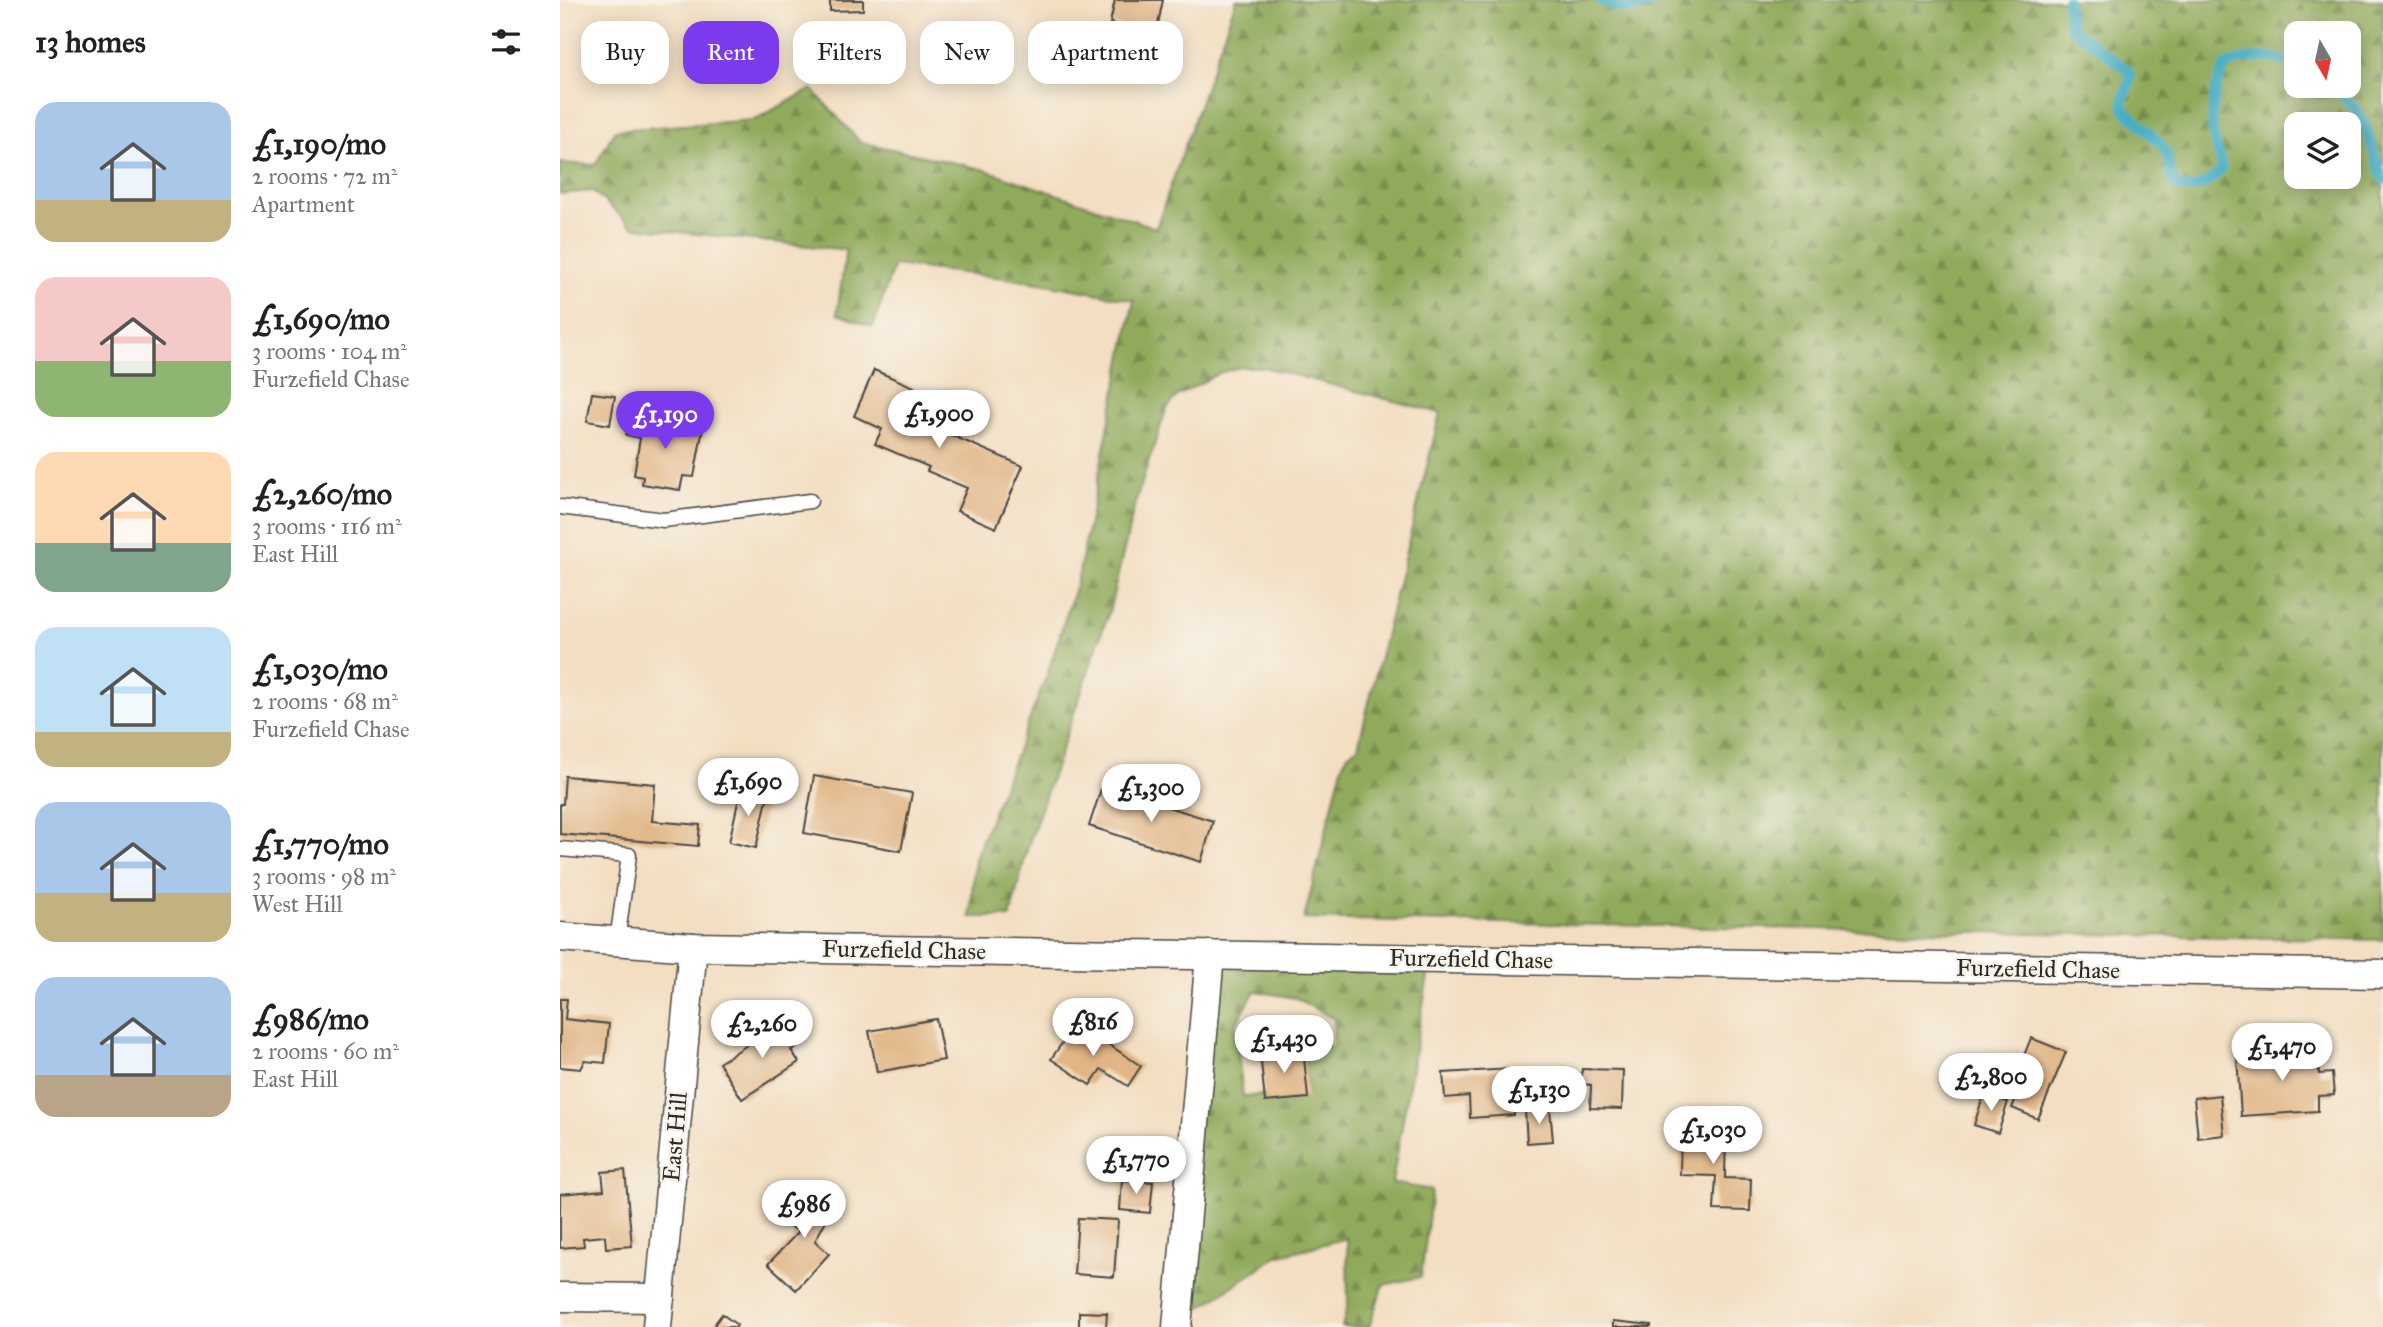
<!DOCTYPE html>
<html lang="en">
<head>
<meta charset="utf-8">
<style>
	body { margin:0; font-family:"IM FELL Great Primer",serif; background:#f6f6f6; color:#222; height:100vh; display:flex; flex-direction:column; font-size:26px; white-space:nowrap }
	* { box-sizing:border-box; margin:0 }
	p { font-size:23px; color:#767676 }
	.icon { flex:none; width:38px; height:38px; fill:none; stroke:currentColor; stroke-width:2; stroke-linecap:round; stroke-linejoin:round }
	.map { position:relative; flex:1; overflow:hidden }
	.details { display:flex; flex-direction:column; background:#fff; width:560px }
	.details>* { flex:none }
	.guide { position:absolute; left:21px; top:21px; width:665px; height:63px; display:flex; gap:14px }
	.needle { width:46px; rotate:171deg }
	.buttons { position:absolute; left:1724px; top:21px; display:grid; gap:14px }
	.buttons a { display:grid; place-items:center; width:77px; height:77px; border-radius:14px; background:#fff; box-shadow:0 4px 18px #0003; font-size:35px }
	.price { position:absolute; translate:-50% -60px; padding:0 16px; border-radius:24px; background:#fff; color:#222; font-size:23px; line-height:46px; filter:drop-shadow(0 2px 4px #0008) }
	.price::after { content:''; position:absolute; left:50%; top:42px; width:21px; height:16px; margin-left:-10px; background:inherit; clip-path:polygon(0 0,100% 0,50% 100%) }
	.price.selected { background:#7c3aed; color:#fff }
	ul { padding:0; list-style:none }
	li { display:flex; align-items:center; gap:21px; height:175px; padding:0 35px }
	li span { display:grid; place-items:center; flex:none; width:196px; height:140px; border-radius:21px; color:#555 }
	li>.icon { margin-inline-start:auto }
	span .icon { width:84px; height:84px; fill:#fffc; stroke-width:1 }
	li b { font-size:30px }
	h2 { display:flex; justify-content:space-between; align-items:center; height:84px; padding:0 35px; font-size:30px }
	.pill { padding:0 24px; border-radius:21px; background:#fff; box-shadow:0 4px 18px #0003; font-size:24px; line-height:63px }
	.pill.selected { background:#7c3aed; color:#fff }
	main { display:flex; flex:1; min-height:0 }
	.map>svg:first-child { display:block }
	.forest { fill:url(#forest-firs); stroke:#5e6a44; stroke-width:2; fill-rule:evenodd }
	.lines { fill:none; stroke-linecap:round; stroke-linejoin:round }
	.stream { stroke:#43acc3; stroke-width:10 }
	.building { fill:#e1b585 }
	.lane-casing { stroke:#494642; stroke-width:17 }
	.street-casing { stroke:#494642; stroke-width:31 }
	.lane { stroke:#fff; stroke-width:14 }
	.street { stroke:#fff; stroke-width:28 }
	.labels { text-anchor:middle; stroke-width:5; stroke-linejoin:round; paint-order:stroke }
	.street-label { font-size:24px; fill:#2b2b2b; stroke:#f7f3e8 }
</style>
</head>
<body>
<main>
<section class="details">
<h2>13 homes<svg class="icon" aria-label="filters" viewBox="0 0 24 24"><path d="M4 7h16M4 17h16"/><circle cx="9" cy="7" r="2"/><circle cx="15" cy="17" r="2"/></svg></h2>
<ul>
<li><span style="background:linear-gradient(#a9c7e8 70%,#c2b280 0)"><svg class="icon" aria-label="home" viewBox="0 0 24 24"><path d="M3 11l9-7 9 7M6 9v11h12V9"/></svg></span><div><b>£1,190/mo</b><p>2 rooms · 72 m²</p><p>Apartment</p></div></li>
<li><span style="background:linear-gradient(#f6c9c9 60%,#8fb573 0)"><svg class="icon" aria-label="home" viewBox="0 0 24 24"><path d="M3 11l9-7 9 7M6 9v11h12V9"/></svg></span><div><b>£1,690/mo</b><p>3 rooms · 104 m²</p><p>Furzefield Chase</p></div></li>
<li><span style="background:linear-gradient(#ffd9b3 65%,#7fa58c 0)"><svg class="icon" aria-label="home" viewBox="0 0 24 24"><path d="M3 11l9-7 9 7M6 9v11h12V9"/></svg></span><div><b>£2,260/mo</b><p>3 rooms · 116 m²</p><p>East Hill</p></div></li>
<li><span style="background:linear-gradient(#bfe0f5 75%,#c2b280 0)"><svg class="icon" aria-label="home" viewBox="0 0 24 24"><path d="M3 11l9-7 9 7M6 9v11h12V9"/></svg></span><div><b>£1,030/mo</b><p>2 rooms · 68 m²</p><p>Furzefield Chase</p></div></li>
<li><span style="background:linear-gradient(#a9c7e8 65%,#c2b280 0)"><svg class="icon" aria-label="home" viewBox="0 0 24 24"><path d="M3 11l9-7 9 7M6 9v11h12V9"/></svg></span><div><b>£1,770/mo</b><p>3 rooms · 98 m²</p><p>West Hill</p></div></li>
<li><span style="background:linear-gradient(#a9c7e8 70%,#b9a48a 0)"><svg class="icon" aria-label="home" viewBox="0 0 24 24"><path d="M3 11l9-7 9 7M6 9v11h12V9"/></svg></span><div><b>£986/mo</b><p>2 rooms · 60 m²</p><p>East Hill</p></div></li>
</ul>
</section>
<div class="map">
<svg width="1823" height="1327" viewBox="0 0 1823 1327">
	<defs>
		<pattern id="forest-firs" width="22" height="20" patternUnits="userSpaceOnUse" patternTransform="scale(1.75)"><rect width="22" height="20" fill="#90aa5c"/><path d="M5 1l3.5 6h-7zM16 11l3.5 6h-7z" fill="#768b4c"/></pattern>
	</defs>
	<rect width="100%" height="100%" fill="#f7f3e8"/>
	<filter id="ink" filterUnits="userSpaceOnUse"><feTurbulence type="fractalNoise" baseFrequency=".0143" numOctaves="2"/><feDisplacementMap in="SourceGraphic" scale="14" xChannelSelector="R" yChannelSelector="G"/><feConvolveMatrix kernelMatrix="1 2 1 2 8 2 1 2 1" color-interpolation-filters="sRGB"/></filter>
	<filter id="wash" filterUnits="userSpaceOnUse"><feTurbulence type="fractalNoise" baseFrequency=".00686" numOctaves="4" result="noise"/><feDisplacementMap in="SourceGraphic" scale="28" xChannelSelector="R" yChannelSelector="G"/><feGaussianBlur stdDeviation="1.57" result="paint"/><feColorMatrix in="noise" values="0 0 0 0 0 0 0 0 0 0 0 0 0 0 0 0 0 1.4 0 .05"/><feComposite in="paint" operator="in"/></filter>
	<g filter="url(#wash)">
		<rect width="100%" height="100%" fill="#f3dec1"/>
		<g class="forest">
			<path d="M676 0H1823V940L744 919 783 763 789 753 798 747 880 413 703 367H680L659 373 617 396 606 410 576 500 549 612 468 846 450 917H410L415 858 487 675 518 578 574 300 462 280 334 265 313 327 277 314 286 250 73 227 33 191 0 194V163L35 165 55 130 194 120 252 89 300 142 422 169 596 228ZM1788 33V86H1736V33ZM1788 124V177H1736V124Z"/>
			<path d="M650 955 871 959 832 1183 872 1190 861 1277 823 1285 809 1327H782L788 1303 787 1238 717 1256 617 1324ZM695 991 736 998 774 1019 773 1046 743 1048 748 1097 706 1102 704 1094 683 1097 675 1025Z"/>
		</g>
		<g class="lines">
			<g class="stream">
				<path d="M1040 0C1061 12 1070 10 1092 3L1094 0"/>
				<path d="M1507 0 1510 27 1569 71C1574 85 1559 94 1564 109L1602 145 1607 155 1612 179 1619 187C1637 191 1649 183 1661 170 1662 159 1658 153 1655 143 1648 119 1654 88 1665 66 1686 55 1715 55 1736 65"/>
				<polyline points="1771,86 1795,108 1804,123 1823,180"/>
			</g>
		</g>
		<g id="blocks">
			<g class="building">
				<polygon points="270,0 303,0 303,10 270,11"/>
				<polygon points="555,0 603,0 596,33 550,23"/>
				<polygon points="314,370 354,387 342,414 463,466 436,528 397,511 407,488 367,471 369,467 315,444 322,429 294,416"/>
				<polygon points="32,393 55,396 50,425 27,421"/>
				<polygon points="69,416 143,428 134,477 123,476 120,490 82,484 83,477 74,475 80,438 66,435"/>
				<polygon points="5,776 95,784 92,821 140,825 138,846 0,834 0,804 3,804"/>
				<polygon points="254,776 352,793 341,851 244,833"/>
				<polygon points="542,786 653,821 641,862 529,826"/>
				<polygon points="181,789 208,795 196,848 169,842"/>
				<polygon points="0,999 7,999 5,1019 49,1024 45,1063 25,1061 21,1069 0,1067"/>
				<polygon points="376,1019 384,1060 317,1072 309,1031"/>
				<polygon points="226,1020 242,1044 231,1050 239,1062 182,1099 159,1063"/>
				<polygon points="516,1023 581,1066 568,1086 541,1069 530,1085 491,1059"/>
				<polygon points="1471,1038 1506,1052 1478,1119 1452,1108 1465,1076 1457,1073"/>
				<polygon points="743,1048 748,1098 705,1102 700,1052"/>
				<polygon points="1757,1050 1759,1074 1772,1073 1774,1095 1758,1096 1758,1111 1681,1116 1677,1056"/>
				<polygon points="951,1069 954,1115 910,1118 909,1096 885,1098 883,1073"/>
				<polygon points="1022,1069 1063,1070 1062,1109 1030,1108 1031,1085 1021,1084"/>
				<polygon points="1424,1094 1448,1102 1438,1133 1414,1125"/>
				<polygon points="1660,1095 1664,1135 1638,1138 1634,1098"/>
				<polygon points="990,1109 993,1141 967,1143 965,1110"/>
				<polygon points="1121,1127 1166,1128 1165,1178 1191,1179 1190,1211 1154,1210 1156,1176 1120,1175"/>
				<polygon points="65,1170 72,1246 46,1248 45,1236 23,1238 24,1246 0,1248 0,1194 44,1190 42,1172"/>
				<polygon points="562,1180 593,1182 590,1213 560,1210"/>
				<polygon points="248,1187 276,1202 255,1241 269,1254 236,1290 208,1264 239,1231 227,1225"/>
				<polygon points="518,1218 558,1220 554,1277 514,1274"/>
				<polygon points="519,1312 547,1313 546,1327 519,1327"/>
				<polygon points="162,1314 177,1325 176,1327 157,1327 154,1325"/>
				<polygon points="1053,1321 1091,1325 1091,1327 1053,1327"/>
			</g>
		</g>
	</g>
	<g filter="url(#ink)">
		<use href="#blocks" fill-opacity="0" stroke="#494642" stroke-width="2"/>
		<g class="lines">
			<defs>
				<g id="lane">
					<polyline points="0,507 104,520 250,501"/>
					<polyline points="0,849 69,855 57,941"/>
				</g>
				<g id="street">
					<polyline points="0,937 133,947 1823,974"/>
					<polyline points="0,1297 100,1298"/>
					<polyline points="97,1327 133,947"/>
					<polyline points="617,1327 650,955"/>
				</g>
			</defs>
			<use href="#lane" class="lane-casing"/>
			<use href="#street" class="street-casing"/>
			<use href="#lane" class="lane"/>
			<use href="#street" class="street"/>
		</g>
	</g>
	<g class="labels">
		<g class="street-label">
			<text transform="translate(344 950) rotate(1)" y="8">Furzefield Chase</text>
			<text transform="translate(911 959) rotate(1)" y="8">Furzefield Chase</text>
			<text transform="translate(1478 969) rotate(1)" y="8">Furzefield Chase</text>
			<text transform="translate(115 1137) rotate(-85)" y="8">East Hill</text>
		</g>
	</g>
</svg>
<div class="buttons">
<a><svg class="needle" viewBox="-14 -14 28 28"><path d="M0-13l5 13h-10z" fill="#e53935"/><path d="M0 13l5-13h-10z" fill="#767676"/></svg></a>
<a><svg class="icon" aria-label="layers" viewBox="0 0 24 24"><path d="M12 4l9 5-9 5-9-5zM3 14l9 5 9-5"/></svg></a>
</div>
<b class="price" style="left:379px;top:450px">£1,900</b>
<b class="price selected" style="left:105px;top:451px">£1,190</b>
<b class="price" style="left:188px;top:818px">£1,690</b>
<b class="price" style="left:591px;top:824px">£1,300</b>
<b class="price" style="left:533px;top:1058px">£816</b>
<b class="price" style="left:202px;top:1060px">£2,260</b>
<b class="price" style="left:724px;top:1075px">£1,430</b>
<b class="price" style="left:1722px;top:1083px">£1,470</b>
<b class="price" style="left:1431px;top:1113px">£2,800</b>
<b class="price" style="left:979px;top:1126px">£1,130</b>
<b class="price" style="left:1153px;top:1166px">£1,030</b>
<b class="price" style="left:576px;top:1196px">£1,770</b>
<b class="price" style="left:244px;top:1240px">£986</b>
<div class="guide">
<a class="pill">Buy</a>
<a class="pill selected">Rent</a>
<a class="pill">Filters</a>
<a class="pill">New</a>
<a class="pill">Apartment</a>
</div>
</div>
</main>
</body>
</html>
